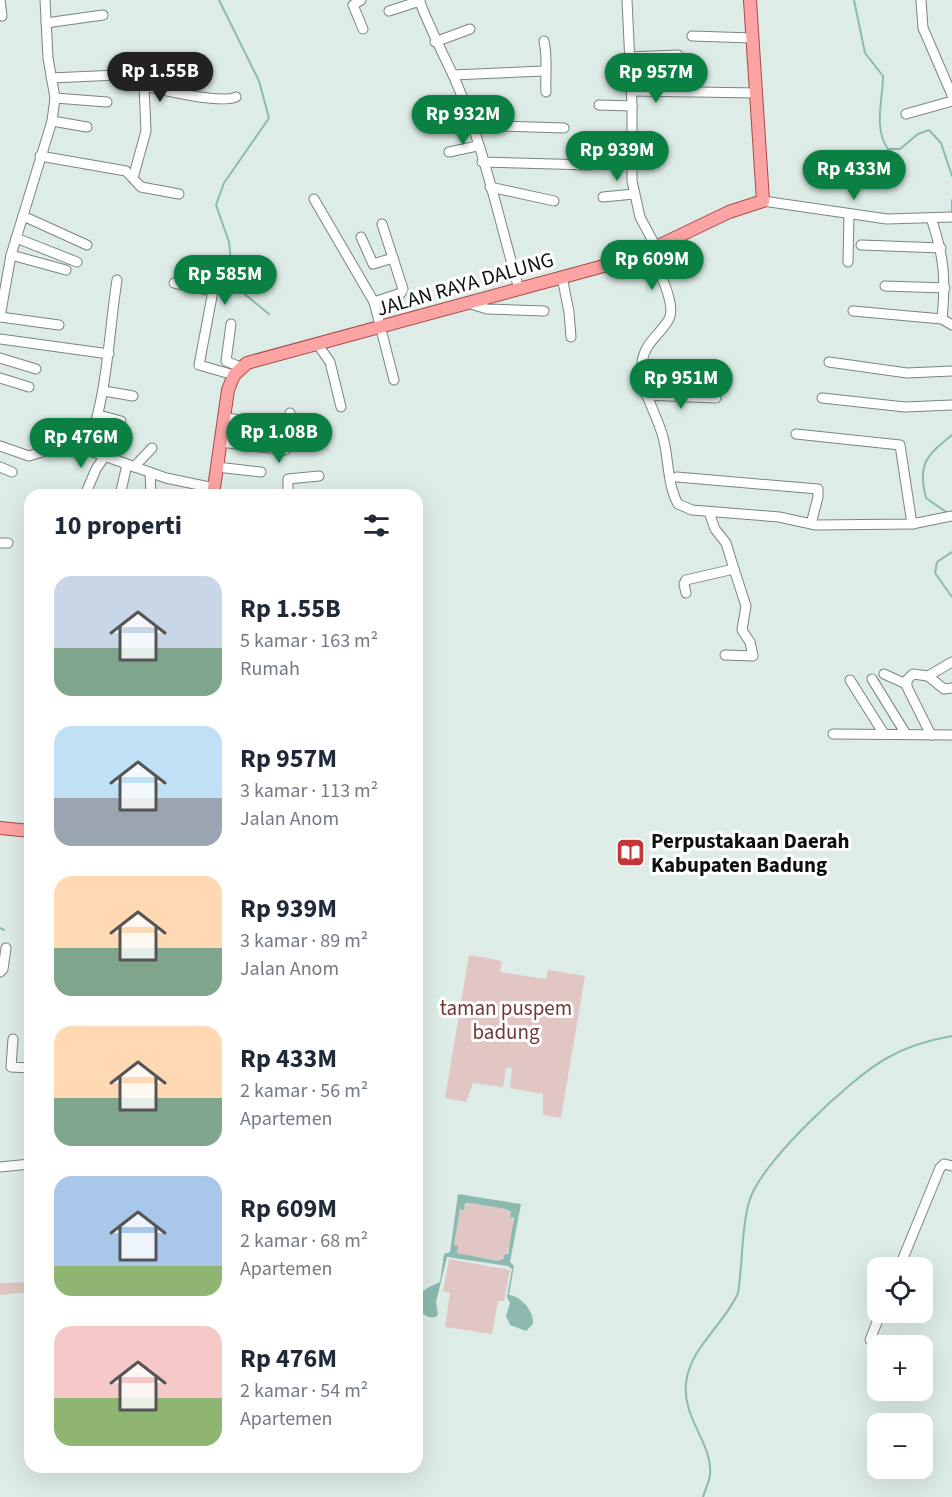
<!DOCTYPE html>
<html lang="id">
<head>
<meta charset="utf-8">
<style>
	body { margin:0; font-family:"Source Sans 3",sans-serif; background:#f2f2f3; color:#1f2937; height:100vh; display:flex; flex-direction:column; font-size:22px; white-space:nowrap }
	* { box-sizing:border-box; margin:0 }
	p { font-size:20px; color:#747a83 }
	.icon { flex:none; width:33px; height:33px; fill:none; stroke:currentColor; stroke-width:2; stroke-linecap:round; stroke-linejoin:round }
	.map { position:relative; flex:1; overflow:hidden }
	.sheet { position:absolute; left:24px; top:489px; width:399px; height:984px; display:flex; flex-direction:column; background:#fff; border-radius:18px; box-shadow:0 6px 24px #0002 }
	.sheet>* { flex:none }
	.buttons { position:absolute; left:867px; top:1257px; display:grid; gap:12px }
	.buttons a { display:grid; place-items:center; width:66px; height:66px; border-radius:12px; background:#fff; box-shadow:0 6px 24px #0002; font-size:30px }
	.price { position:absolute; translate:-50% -51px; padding:0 14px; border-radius:21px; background:#0b8043; color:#fff; font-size:20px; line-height:39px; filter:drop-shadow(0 2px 3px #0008) }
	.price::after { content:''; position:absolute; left:50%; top:36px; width:18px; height:14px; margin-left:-9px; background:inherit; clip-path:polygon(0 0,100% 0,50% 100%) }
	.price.current { background:#222; color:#fff }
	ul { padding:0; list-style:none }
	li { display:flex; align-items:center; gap:18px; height:150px; padding:0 30px }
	li span { display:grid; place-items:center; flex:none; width:168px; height:120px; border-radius:18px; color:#555 }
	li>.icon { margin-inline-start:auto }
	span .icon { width:72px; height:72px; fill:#fffc; stroke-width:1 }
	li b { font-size:26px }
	h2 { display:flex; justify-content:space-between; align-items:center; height:72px; padding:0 30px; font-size:26px }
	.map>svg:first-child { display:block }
	.green { fill:#e1c6c3 }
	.water { fill:#8cbab0; fill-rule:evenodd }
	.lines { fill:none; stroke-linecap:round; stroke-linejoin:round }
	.stream { stroke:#8cbab0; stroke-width:2 }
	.minor-casing { stroke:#798582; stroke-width:11 }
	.major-casing { stroke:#a74a48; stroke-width:14 }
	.minor { stroke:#fff; stroke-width:9 }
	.major { stroke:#fca4a3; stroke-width:12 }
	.labels { text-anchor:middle; stroke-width:6; stroke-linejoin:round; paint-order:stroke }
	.street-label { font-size:21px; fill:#0c1110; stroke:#fff }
	.poi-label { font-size:21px; font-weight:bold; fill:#0c1110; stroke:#fff; text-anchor:start }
	.park-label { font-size:21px; fill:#713836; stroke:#fff }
</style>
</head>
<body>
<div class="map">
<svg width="952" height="1497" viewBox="0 0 952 1497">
	<rect width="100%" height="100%" fill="#deece8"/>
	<g class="green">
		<polygon points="469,955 502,961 500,972 546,979 548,970 585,976 561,1118 543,1115 543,1094 510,1088 512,1068 506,1067 503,1087 473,1083 466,1102 445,1098"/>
		<path d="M470 1203 507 1209C519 1218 512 1256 498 1261L457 1253 454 1245 460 1209Z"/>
		<polygon points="449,1259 510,1270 504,1301 498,1301 492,1334 445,1327 450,1293 443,1291"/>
		<polygon points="30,1282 30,1292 0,1295 0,1283"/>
	</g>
	<path class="water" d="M458 1194 521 1204 510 1262 514 1266 509 1295C520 1296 534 1310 533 1324L526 1331 510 1325 506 1316 510 1303 507 1297 512 1269 508 1266 447 1257 436 1302 438 1315C432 1321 422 1315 418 1308 416 1292 427 1288 440 1282L444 1254 450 1252ZM470 1203 506 1209 511 1212 510 1217 514 1218 508 1254H505L503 1259 498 1261 457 1253 458 1246 454 1245 460 1209 464 1210 465 1204Z"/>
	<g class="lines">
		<g class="stream">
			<polyline points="219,0 259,81 269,118 224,183 216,205 229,242 233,282 236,287 269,314"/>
			<path d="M854 0 865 53 883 76C883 100 873 128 888 149H900L918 134 929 130 941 143 952 176"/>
			<polyline points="952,200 952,214"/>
			<path d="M949 514 926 498C917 464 927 455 952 435"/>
			<polyline points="952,552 937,562 935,573 952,597"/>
			<polyline points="0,928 4,930"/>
			<path d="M703 1497C705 1490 709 1482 710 1475 713 1443 682 1419 686 1383 690 1347 725 1324 738 1293 743 1263 741 1230 749 1202 760 1163 852 1077 887 1058 908 1046 929 1040 952 1036"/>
		</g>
		<defs>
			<g id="minor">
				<polyline points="0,0 2,16"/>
				<polyline points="361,0 353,5 363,29"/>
				<path d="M419 0C429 26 441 50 453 75 482 139 499 220 519 289"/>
				<polyline points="627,0 632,106 632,181 640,217 656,247"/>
				<polyline points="921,0 923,28 952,95"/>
				<polyline points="389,11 420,1"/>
				<polyline points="46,23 103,15"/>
				<polyline points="692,36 752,38"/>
				<path d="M544 41C548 58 545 74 546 92"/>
				<polyline points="435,42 470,29"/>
				<polyline points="630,57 678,55 677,73"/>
				<polyline points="453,75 544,71"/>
				<polyline points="51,78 117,75"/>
				<polyline points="632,91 757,93"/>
				<polyline points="55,98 107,102"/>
				<polyline points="599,105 632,106"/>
				<polyline points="906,114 952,101"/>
				<polyline points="52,121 87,127"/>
				<polyline points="470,125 564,128"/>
				<polyline points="449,152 477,146"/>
				<polyline points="40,156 126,171 141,187 179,194"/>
				<polyline points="482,162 590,165"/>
				<path d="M133 178 146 131 144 86C162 90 221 104 236 97"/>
				<polyline points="490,187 554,201"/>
				<polyline points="603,197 634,194"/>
				<polyline points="314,199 374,302"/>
				<polyline points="763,201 887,219 952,217"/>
				<polyline points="23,216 87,245"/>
				<path d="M931 218C944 256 946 279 942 319"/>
				<polyline points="382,224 403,289 401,293 374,302 394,380"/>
				<polyline points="361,237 373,264 393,258"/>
				<polyline points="16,238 77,262"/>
				<polyline points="861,245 941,248"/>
				<path d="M649 249C656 265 677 304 669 319 660 335 645 342 642 362 639 389 656 411 663 437 669 459 667 484 678 504L692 510 779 517 816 525 912 524 952 516"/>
				<polyline points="11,255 66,270"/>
				<polyline points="848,262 849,214"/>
				<polyline points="562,277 569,312 571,337"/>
				<polyline points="174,283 213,291 199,365 234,375"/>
				<polyline points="885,286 945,288"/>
				<polyline points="471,304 487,309 544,311"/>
				<polyline points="853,311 942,319 952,325"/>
				<polyline points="0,317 11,255 52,121 55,98 48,58 45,0"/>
				<polyline points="0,317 59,325"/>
				<polyline points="231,324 226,361 240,367"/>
				<polyline points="0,339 109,354"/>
				<polyline points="318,345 330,362 341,407"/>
				<polyline points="0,358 36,369"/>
				<polyline points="829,362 907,373 952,371"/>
				<polyline points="0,378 29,387"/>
				<polyline points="104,391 133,396"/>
				<polyline points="646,395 716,398"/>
				<polyline points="822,398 905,407 952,405"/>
				<polyline points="99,415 121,421"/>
				<polyline points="223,417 275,427"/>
				<polyline points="796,434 900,445 912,524"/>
				<polyline points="220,442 285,450 290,413"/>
				<polyline points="0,446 29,456 61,446 79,447 166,478 214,488"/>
				<path d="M87 449C108 394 108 338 117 280"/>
				<polyline points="0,467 12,472"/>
				<polyline points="134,467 152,448"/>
				<polyline points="217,467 261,472"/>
				<polyline points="150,473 151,495"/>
				<polyline points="677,477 818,489 818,497 811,524"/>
				<polyline points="85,495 96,469 105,456"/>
				<polyline points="120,495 127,465"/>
				<polyline points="288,495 288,479 319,476"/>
				<polyline points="0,543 8,543"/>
				<polyline points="686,593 684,584 686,580 734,569 726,543 715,529 709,512"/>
				<polyline points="725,655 753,656 750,642 742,630 746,606 734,569"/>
				<polyline points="884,674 906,684"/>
				<polyline points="928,676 944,689 952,688"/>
				<polyline points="872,679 906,734"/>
				<polyline points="850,680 884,734"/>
				<polyline points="833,734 952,735"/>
				<polyline points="931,735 907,687 907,680 913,674 928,676 952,662"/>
				<polyline points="0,972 3,969 6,948"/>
				<polyline points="13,1039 11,1067 30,1068"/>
				<polyline points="0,1167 30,1164"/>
				<polyline points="899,1268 940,1168 944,1164 952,1166"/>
				<polyline points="870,1340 881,1312"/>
			</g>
			<g id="major">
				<polyline points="213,495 228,390 234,375 247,363 611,264 656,247 729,212 763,201 750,0"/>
				<polyline points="0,828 30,831"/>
			</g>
		</defs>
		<use href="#minor" class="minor-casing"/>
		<use href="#major" class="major-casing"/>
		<use href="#minor" class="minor"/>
		<use href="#major" class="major"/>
	</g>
	<defs>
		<symbol id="library-square" viewBox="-11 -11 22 22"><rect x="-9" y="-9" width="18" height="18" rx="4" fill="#c5363b" stroke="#fff"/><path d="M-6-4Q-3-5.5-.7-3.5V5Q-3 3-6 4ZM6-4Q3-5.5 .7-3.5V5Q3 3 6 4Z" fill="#fff"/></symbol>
	</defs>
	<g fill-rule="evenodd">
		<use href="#library-square" x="614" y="836" width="33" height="33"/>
	</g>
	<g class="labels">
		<g class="street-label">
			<text transform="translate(465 284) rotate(-16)" y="7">JALAN RAYA DALUNG</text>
		</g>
		<g class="poi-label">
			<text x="651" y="848">Perpustakaan Daerah<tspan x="651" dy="24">Kabupaten Badung</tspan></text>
		</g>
		<g class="park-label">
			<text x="506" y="1015">taman puspem<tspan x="506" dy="24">badung</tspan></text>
		</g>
	</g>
</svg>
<div class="buttons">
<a><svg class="icon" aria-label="locate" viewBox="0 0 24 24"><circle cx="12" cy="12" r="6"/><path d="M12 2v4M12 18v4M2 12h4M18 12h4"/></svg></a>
<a>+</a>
<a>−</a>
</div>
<b class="price current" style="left:160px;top:103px">Rp 1.55B</b>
<b class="price" style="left:656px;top:104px">Rp 957M</b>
<b class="price" style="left:463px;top:146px">Rp 932M</b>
<b class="price" style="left:617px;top:182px">Rp 939M</b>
<b class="price" style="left:854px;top:201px">Rp 433M</b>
<b class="price" style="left:652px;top:291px">Rp 609M</b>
<b class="price" style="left:225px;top:306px">Rp 585M</b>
<b class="price" style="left:681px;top:410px">Rp 951M</b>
<b class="price" style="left:279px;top:464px">Rp 1.08B</b>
<b class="price" style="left:81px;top:469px">Rp 476M</b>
<section class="sheet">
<h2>10 properti<svg class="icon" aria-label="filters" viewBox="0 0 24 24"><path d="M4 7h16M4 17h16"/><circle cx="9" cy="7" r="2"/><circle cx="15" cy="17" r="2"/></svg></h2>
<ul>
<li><span style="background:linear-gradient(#c9d6e8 60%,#7fa58c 0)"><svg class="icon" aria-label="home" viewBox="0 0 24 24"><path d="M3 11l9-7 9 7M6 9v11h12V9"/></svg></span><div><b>Rp 1.55B</b><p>5 kamar · 163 m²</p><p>Rumah</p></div></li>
<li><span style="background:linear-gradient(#bfe0f5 60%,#9aa5b1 0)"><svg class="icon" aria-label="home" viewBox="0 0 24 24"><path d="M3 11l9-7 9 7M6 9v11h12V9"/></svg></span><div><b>Rp 957M</b><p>3 kamar · 113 m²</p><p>Jalan Anom</p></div></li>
<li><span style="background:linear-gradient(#ffd9b3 60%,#7fa58c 0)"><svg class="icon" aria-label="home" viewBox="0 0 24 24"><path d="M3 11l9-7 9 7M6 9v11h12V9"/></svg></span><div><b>Rp 939M</b><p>3 kamar · 89 m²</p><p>Jalan Anom</p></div></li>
<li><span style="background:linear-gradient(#ffd9b3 60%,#7fa58c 0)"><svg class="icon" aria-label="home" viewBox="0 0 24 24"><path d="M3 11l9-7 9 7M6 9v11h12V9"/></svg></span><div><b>Rp 433M</b><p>2 kamar · 56 m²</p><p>Apartemen</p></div></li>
<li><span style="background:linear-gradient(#a9c7e8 75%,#8fb573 0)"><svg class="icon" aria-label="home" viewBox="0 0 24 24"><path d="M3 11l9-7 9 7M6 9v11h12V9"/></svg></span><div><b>Rp 609M</b><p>2 kamar · 68 m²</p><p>Apartemen</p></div></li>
<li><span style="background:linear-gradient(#f6c9c9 60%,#8fb573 0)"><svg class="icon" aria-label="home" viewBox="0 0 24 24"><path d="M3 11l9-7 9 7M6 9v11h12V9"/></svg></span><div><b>Rp 476M</b><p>2 kamar · 54 m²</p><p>Apartemen</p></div></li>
</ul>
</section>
</div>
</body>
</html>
